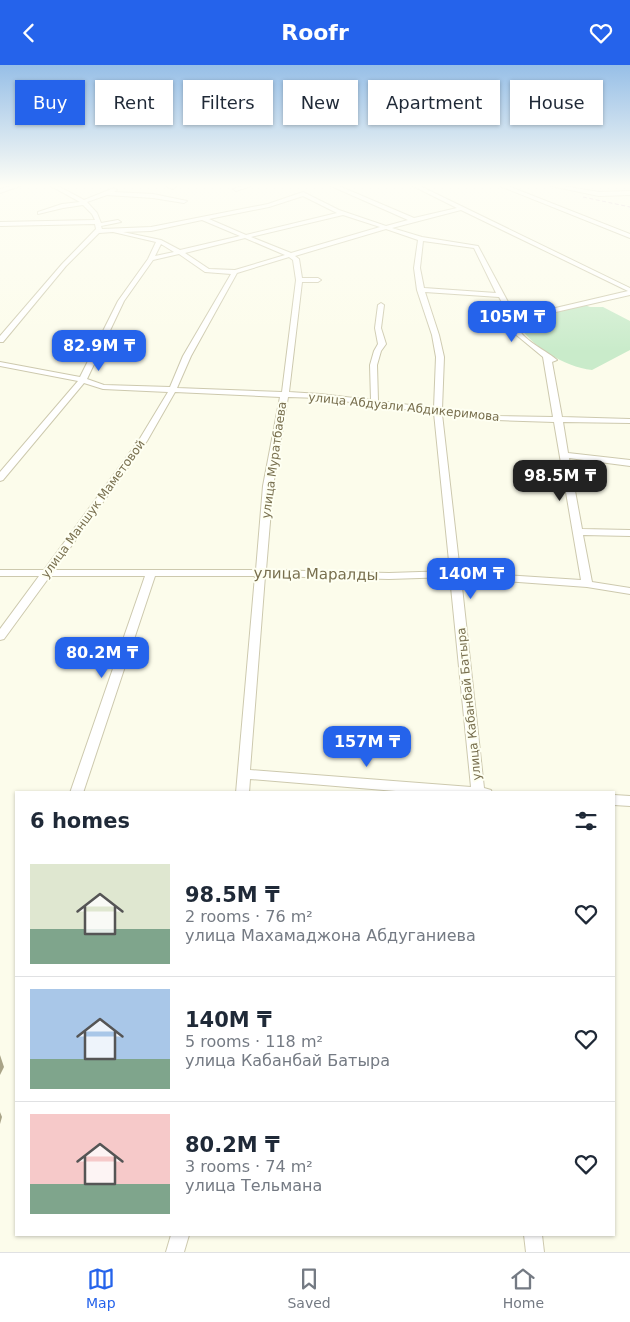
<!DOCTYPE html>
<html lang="en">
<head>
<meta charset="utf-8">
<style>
	body { margin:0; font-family:"DejaVu Sans",sans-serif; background:#f6f6f7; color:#1f2937; height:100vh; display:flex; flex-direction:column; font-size:19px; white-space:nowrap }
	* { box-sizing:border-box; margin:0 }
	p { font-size:16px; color:#747a83 }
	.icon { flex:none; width:28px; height:28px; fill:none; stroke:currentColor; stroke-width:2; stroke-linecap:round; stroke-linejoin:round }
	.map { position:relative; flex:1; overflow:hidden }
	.side { position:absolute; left:15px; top:726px; width:600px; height:445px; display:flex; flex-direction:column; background:#fff; border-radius:0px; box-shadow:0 1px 4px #0004 }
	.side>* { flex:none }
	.hud { position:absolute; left:15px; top:15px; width:600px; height:45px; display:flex; gap:10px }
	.price { position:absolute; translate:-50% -42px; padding:0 11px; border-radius:10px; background:#2563eb; color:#fff; font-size:16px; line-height:32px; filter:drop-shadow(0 1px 2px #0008) }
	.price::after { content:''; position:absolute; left:50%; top:30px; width:15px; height:11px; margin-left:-8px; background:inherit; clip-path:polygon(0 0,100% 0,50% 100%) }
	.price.on { background:#222; color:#fff }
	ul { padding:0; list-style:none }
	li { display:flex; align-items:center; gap:15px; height:125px; padding:0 15px }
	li+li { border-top:1px solid #e0e1e3 }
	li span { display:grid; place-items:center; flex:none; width:140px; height:100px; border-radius:0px; color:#555 }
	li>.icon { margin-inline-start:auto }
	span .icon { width:60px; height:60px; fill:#fffc; stroke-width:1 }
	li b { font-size:21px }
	h2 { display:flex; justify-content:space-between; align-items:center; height:60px; padding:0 15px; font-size:21px }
	.chip { padding:0 18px; border-radius:0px; background:#fff; box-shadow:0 1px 4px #0004; font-size:18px; line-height:45px }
	.chip.on { background:#2563eb; color:#fff }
	header { display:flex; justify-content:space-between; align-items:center; height:65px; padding:0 15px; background:#2563eb; color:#fff; font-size:22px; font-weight:700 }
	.tab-bar { display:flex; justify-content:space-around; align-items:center; height:70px; border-top:1px solid #e0e1e3; background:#fff; font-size:14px; color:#747a83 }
	.tab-bar a { display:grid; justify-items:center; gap:2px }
	.tab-bar .on { color:#2563eb }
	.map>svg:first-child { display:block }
	.green { fill:#c9ebca }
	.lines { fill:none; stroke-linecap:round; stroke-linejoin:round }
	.minor-casing { stroke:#cdc9ae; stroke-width:2 }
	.minor { fill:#fff; fill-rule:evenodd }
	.rail { stroke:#c7a8c7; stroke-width:1; stroke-dasharray:4 2.5; stroke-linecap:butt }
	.shaded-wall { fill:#a9a488 }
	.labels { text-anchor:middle; stroke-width:4; stroke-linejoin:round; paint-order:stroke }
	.far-street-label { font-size:12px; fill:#786f4e; stroke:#fefff2 }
	.street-label { font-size:15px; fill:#786f4e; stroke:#fefff2 }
</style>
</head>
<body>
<header><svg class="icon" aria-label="back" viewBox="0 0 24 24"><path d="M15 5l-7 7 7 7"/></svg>Roofr<svg class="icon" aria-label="heart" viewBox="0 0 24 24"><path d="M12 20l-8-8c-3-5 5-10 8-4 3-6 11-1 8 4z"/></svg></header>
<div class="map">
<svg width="630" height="1187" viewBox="0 0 630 1187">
	<rect width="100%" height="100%" fill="#fcfceb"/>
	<path class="green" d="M585 240 590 242H603L630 256V285L592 305C564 302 531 281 516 257L518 253 554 248Z"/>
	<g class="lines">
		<defs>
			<g id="minor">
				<polygon points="11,121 20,121 0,128 0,124"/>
				<path d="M51 121H58L84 135 114 123 117 125 114 127 153 129 187 136 184 138 153 133 107 130 87 137 97 148 101 158 118 155 121 157 101 161 102 164 151 162 268 139 303 127 339 145 386 161 408 155 331 121H339L414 153 457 143 413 121H420L630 223V230L547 249 514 254C518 274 543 283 557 295L552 297 562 352 630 354V358L563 357 568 388 630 395V401L569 393 582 464 630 465V471L583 470 592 517 630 523V529L587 522 461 513 484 723 491 725 492 728H420L250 714 249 728H236L255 511H155L83 728H70L145 511H50L4 574 0 575V564L39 511H0V505H44L139 375 168 327 103 324 84 318 3 415 0 416V407L78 316 0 301V297L80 312 118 236 148 194 156 177 113 167 99 168 66 201 3 277H0V271L62 199 96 164 95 159 0 161V157L95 155 92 149 83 140 63 143 38 149V147L62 139 80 137ZM303 131 337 148 246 170 209 154 269 142ZM461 145 628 226 547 245 515 250 478 181 422 172 392 163ZM343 150 380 162 291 188 251 172ZM202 155 240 171 180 185 161 175 123 167 151 166ZM386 164 418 175 414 203 417 225 432 270 436 292 434 343 378 336 377 300 381 286 386 279 381 263 384 240 381 238 378 240 375 263 378 279 374 286 370 300 371 335 320 329 289 327 302 217H318L321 215 318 213H302L299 194 295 191ZM245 173 285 190 235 205 209 204 185 188ZM423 176 474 183 496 228 424 223 420 203ZM161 179 174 187 155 191ZM179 189 205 207 231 209 183 291 170 322 104 320 87 314 124 236 153 195ZM289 192 293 195 296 215 282 327 177 323 191 291 237 208ZM425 227 499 232 508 248V256L514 268 543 292 553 352 497 351 442 344 444 292 439 270ZM175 327 280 332 263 421 256 505H54L147 376ZM288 332 320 333 434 348 450 506 389 508 266 505 273 421ZM442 349 497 355 554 357 581 515 460 507ZM265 511 389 514 450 512 471 722 250 705Z"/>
				<polygon points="166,121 175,121 176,122 173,124"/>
				<polygon points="242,121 251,121 236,126 233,124"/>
				<polygon points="500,121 508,121 630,169 630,173"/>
				<polygon points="551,121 563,121 599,127 630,126 630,130 599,131"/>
				<polygon points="614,730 630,731 630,741 614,740"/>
				<polygon points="171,1170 189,1170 184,1187 166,1187"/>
				<polygon points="524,1170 542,1170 544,1187 526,1187"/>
			</g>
		</defs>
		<use href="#minor" class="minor-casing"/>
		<use href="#minor" class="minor"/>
		<polyline class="rail" points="583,132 630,142"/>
	</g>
	<g class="shaded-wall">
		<polygon points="0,990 4,1002 0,1010"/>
		<polygon points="0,1047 2,1052 0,1059"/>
	</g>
	<linearGradient id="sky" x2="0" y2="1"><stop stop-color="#97bfe7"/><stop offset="0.42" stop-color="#fefef6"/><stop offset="1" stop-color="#fefef6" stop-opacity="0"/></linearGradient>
	<rect width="630" height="287" fill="url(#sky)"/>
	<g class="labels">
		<g class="far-street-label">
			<text transform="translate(404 342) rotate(6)" y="4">улица Абдуали Абдикеримова</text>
			<text transform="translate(274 395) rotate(-82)" y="4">улица Муратбаева</text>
			<text transform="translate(93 444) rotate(-54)" y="4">улица Маншук Маметовой</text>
			<text transform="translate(469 639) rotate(-96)" y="4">улица Кабанбай Батыра</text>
		</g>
		<g class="street-label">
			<text transform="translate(316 509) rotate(1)" y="5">улица Маралды</text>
		</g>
	</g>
</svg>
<b class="price" style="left:512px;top:278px">105M ₸</b>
<b class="price" style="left:99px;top:307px">82.9M ₸</b>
<b class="price on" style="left:560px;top:437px">98.5M ₸</b>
<b class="price" style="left:471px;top:535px">140M ₸</b>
<b class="price" style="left:102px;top:614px">80.2M ₸</b>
<b class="price" style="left:367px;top:703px">157M ₸</b>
<div class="hud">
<a class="chip on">Buy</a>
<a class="chip">Rent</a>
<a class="chip">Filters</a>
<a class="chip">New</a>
<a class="chip">Apartment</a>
<a class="chip">House</a>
</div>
<section class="side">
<h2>6 homes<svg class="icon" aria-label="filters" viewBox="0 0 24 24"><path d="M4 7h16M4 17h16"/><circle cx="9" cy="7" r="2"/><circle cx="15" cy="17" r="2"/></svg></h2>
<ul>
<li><span style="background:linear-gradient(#dfe7d0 65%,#7fa58c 0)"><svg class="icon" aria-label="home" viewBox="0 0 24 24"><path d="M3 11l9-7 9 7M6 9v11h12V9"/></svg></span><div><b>98.5M ₸</b><p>2 rooms · 76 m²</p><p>улица Махамаджона Абдуганиева</p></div><svg class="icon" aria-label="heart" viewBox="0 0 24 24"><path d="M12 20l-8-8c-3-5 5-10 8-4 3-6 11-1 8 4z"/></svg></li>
<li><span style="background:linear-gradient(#a9c7e8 70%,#7fa58c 0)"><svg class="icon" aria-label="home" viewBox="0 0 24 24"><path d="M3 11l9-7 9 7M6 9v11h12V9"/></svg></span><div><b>140M ₸</b><p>5 rooms · 118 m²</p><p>улица Кабанбай Батыра</p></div><svg class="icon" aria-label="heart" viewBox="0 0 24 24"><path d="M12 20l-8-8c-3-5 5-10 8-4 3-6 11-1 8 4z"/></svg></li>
<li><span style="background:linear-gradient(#f6c9c9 70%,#7fa58c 0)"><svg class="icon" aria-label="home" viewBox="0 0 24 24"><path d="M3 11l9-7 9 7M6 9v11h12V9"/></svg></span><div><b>80.2M ₸</b><p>3 rooms · 74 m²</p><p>улица Тельмана</p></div><svg class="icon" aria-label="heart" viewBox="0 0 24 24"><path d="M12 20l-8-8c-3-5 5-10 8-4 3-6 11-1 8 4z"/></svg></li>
</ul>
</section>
</div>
<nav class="tab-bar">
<a class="on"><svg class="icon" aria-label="map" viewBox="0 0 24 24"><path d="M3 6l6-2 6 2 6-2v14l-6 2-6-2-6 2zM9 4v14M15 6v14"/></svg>Map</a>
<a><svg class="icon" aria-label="saved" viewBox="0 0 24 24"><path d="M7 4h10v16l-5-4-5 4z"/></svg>Saved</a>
<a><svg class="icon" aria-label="home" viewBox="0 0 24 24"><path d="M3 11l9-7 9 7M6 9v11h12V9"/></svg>Home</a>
</nav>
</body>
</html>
